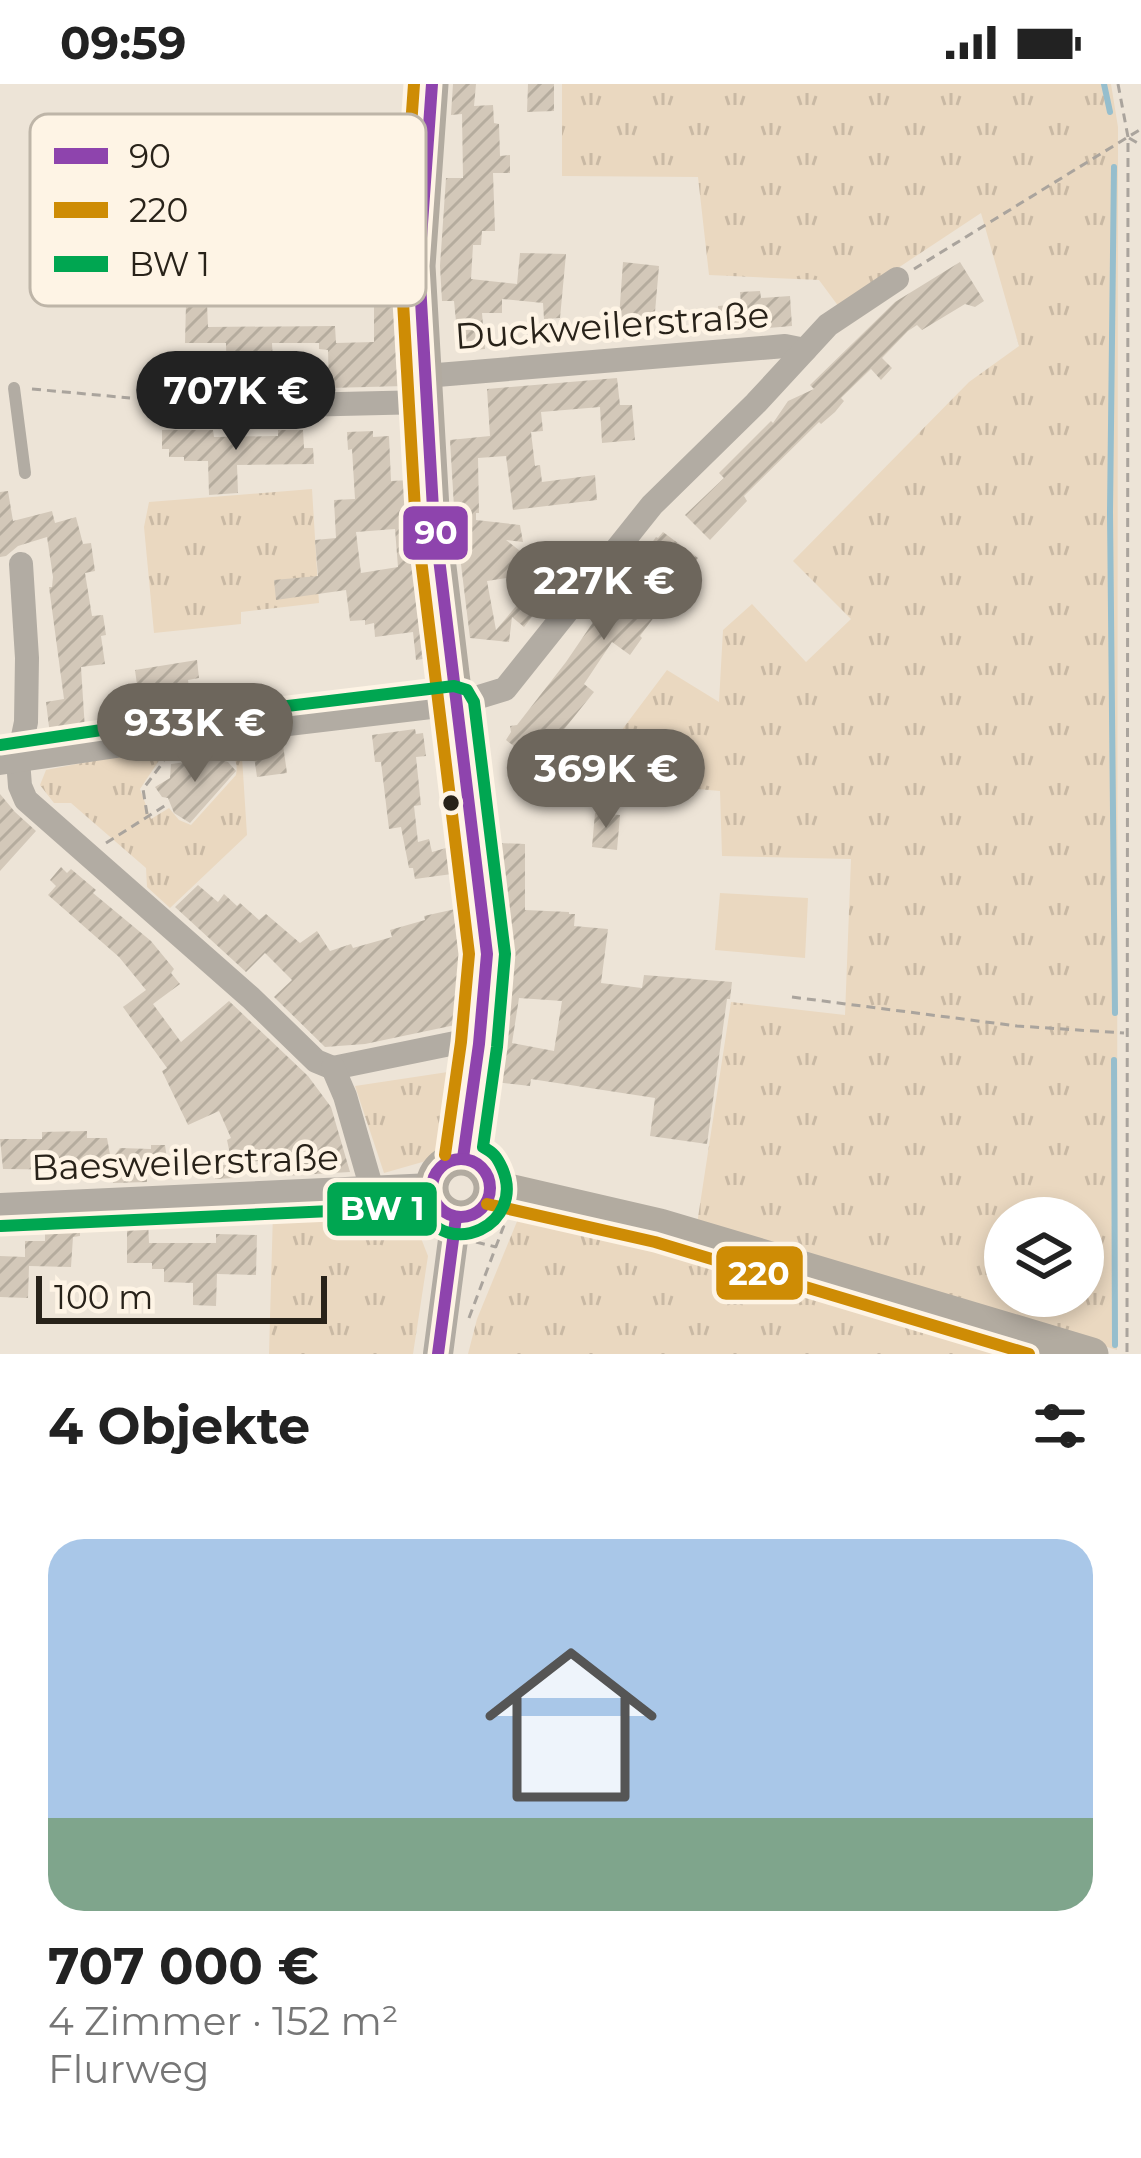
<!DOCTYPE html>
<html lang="de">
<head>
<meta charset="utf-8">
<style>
	body { margin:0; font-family:Montserrat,sans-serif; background:#f6f6f6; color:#222; height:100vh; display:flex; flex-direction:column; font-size:45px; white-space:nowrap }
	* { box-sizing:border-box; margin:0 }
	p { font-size:39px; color:#767676 }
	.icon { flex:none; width:66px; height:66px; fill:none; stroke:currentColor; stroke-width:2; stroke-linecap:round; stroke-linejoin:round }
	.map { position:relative; height:1270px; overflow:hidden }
	.side { display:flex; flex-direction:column; background:#fff; flex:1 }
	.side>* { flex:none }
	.fabs { position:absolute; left:984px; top:1113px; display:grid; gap:24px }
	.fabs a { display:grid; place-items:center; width:120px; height:120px; border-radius:50%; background:#fff; box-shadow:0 6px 18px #0003; font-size:60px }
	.scale { position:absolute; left:36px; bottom:30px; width:291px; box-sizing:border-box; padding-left:12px; border:6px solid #282219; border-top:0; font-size:33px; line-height:42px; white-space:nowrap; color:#282219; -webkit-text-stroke:9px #fef4e5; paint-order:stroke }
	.price { position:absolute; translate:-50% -102px; padding:0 27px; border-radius:42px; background:#6d665c; color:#fff; font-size:39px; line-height:78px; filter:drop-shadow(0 3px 6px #0008) }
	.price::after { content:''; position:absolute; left:50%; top:72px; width:36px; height:27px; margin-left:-18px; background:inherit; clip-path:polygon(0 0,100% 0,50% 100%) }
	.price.active { background:#222; color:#fff }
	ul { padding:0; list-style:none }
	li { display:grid; align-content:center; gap:24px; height:636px; padding:0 48px }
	li span { display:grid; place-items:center; height:372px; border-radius:36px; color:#555 }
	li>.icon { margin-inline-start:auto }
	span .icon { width:216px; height:216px; fill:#fffc; stroke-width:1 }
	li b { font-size:51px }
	h2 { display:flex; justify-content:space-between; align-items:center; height:144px; padding:0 48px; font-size:51px }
	.status { display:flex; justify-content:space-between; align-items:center; height:84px; padding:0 60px; background:#fff; direction:ltr }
	.status svg { height:33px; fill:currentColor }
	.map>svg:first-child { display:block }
	.grass { fill:url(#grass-tufts); fill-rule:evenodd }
	.garden { fill:#ead8c0 }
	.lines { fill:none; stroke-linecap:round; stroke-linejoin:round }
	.stream { stroke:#96becd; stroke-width:6 }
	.building { fill:url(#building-hatch); fill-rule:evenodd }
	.path { stroke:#aaa49d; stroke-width:3; stroke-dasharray:9 6; stroke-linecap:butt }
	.service { stroke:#b2aca3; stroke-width:12 }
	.minor { stroke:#b2aca3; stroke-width:24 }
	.tertiary { stroke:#b2aca3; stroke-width:30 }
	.secondary { stroke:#b2aba0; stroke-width:33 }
	.bus-1-casing { stroke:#fef4e5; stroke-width:21 }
	.bus-2-casing { stroke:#fef4e5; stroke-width:21 }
	.bus-3-casing { stroke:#fef4e5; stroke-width:21 }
	.bus-1 { stroke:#8e44ad; stroke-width:12 }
	.bus-2 { stroke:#ce8c05; stroke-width:12 }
	.bus-3 { stroke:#00a651; stroke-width:12 }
	.bus-dot { fill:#282219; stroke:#fef4e5; stroke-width:4.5 }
	.labels { text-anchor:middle; stroke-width:9; stroke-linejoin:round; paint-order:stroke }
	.street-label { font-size:36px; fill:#282219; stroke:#fef4e5 }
	.key { fill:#fef4e5; stroke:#beb5a8; stroke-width:3 }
	.key-label { font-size:33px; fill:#282219 }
	.line-badge { stroke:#fef4e5; stroke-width:4.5 }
	.badge-label { font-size:33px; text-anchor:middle; font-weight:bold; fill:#fff }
</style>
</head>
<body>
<div class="status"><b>09:59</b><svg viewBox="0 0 49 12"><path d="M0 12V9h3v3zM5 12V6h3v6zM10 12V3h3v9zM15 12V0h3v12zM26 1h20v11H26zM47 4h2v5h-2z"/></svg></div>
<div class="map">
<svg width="1141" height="1270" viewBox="0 0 1141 1270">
	<defs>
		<pattern id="grass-tufts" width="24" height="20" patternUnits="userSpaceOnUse" patternTransform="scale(3)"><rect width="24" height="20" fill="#ead8c0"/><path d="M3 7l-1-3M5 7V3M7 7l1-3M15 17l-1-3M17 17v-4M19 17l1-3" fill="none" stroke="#c9b9a4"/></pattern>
		<pattern id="building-hatch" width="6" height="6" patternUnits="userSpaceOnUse" patternTransform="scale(3)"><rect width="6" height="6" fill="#d3c8b9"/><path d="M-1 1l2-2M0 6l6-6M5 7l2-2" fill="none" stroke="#b5ac9e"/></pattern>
	</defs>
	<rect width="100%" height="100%" fill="#ede4d7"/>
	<g class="grass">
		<path d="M562 0H1111L1118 43 1117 1266 697 1140 731 918 845 931 851 775 722 772 720 707 585 695 667 586 719 618 723 546 752 520 806 578 851 535 793 477 969 298 1019 262 981 129 839 223 819 196 709 191 698 93 562 92ZM1005 1134H1083V1212H1005Z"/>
		<polygon points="312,405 319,519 241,528 241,540 154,549 144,443 149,418"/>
		<path d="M241 657 247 751 170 824 147 803 146 784 71 719H54L40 701 46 686 159 664 160 675 140 705 151 735 169 724 179 736 191 741 236 691C239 675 232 668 217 667L216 660Z"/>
		<polygon points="461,986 447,1059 426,1077 384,1089 355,1002"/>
		<polygon points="393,1127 417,1144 428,1172 413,1270 269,1270 273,1128"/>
		<polygon points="518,1135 686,1162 1046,1270 468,1270 477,1235"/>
	</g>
	<polygon class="garden" points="720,809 808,814 805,874 715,866"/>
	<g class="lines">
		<g class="stream">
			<polyline points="1104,0 1110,28"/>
			<polyline points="1114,83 1110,428 1115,929"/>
			<polyline points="1114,976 1115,1261"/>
		</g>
	</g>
	<g class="building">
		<polygon points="453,0 476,0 474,22 493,21 494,39 499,40 500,72 510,71 510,89 493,89 495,147 482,147 481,161 473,161 471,195 517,200 520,169 566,170 560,234 544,235 543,219 502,215 502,229 482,229 485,265 459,267 454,217 442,217 440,182 446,94 463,94 462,30 451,31"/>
		<polygon points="528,0 554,0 554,27 527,28"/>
		<polygon points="392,79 405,79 398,181 405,302 329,304 328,266 319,265 319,259 272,259 274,298 227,300 226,259 185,259 186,220 207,219 208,243 335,242 336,259 374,258 374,187 370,187 371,171 364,171 364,167 322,167 324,140 327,140 326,112 336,112 336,106 351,106 351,90 386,90 386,86 391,86"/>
		<polygon points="623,178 659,182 653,251 618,248"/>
		<polygon points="960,178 984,217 975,223 965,220 922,246 917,241 908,247 882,274 892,284 881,296 871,285 841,314 844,317 835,328 821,340 819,338 744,412 747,417 710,456 685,431 724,394 719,389 771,337 773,339 788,317 814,305 810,301 895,218"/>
		<polygon points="760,207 761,214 790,212 792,242 720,248 718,222 741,220 740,208"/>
		<polygon points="617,294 620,321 632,321 635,356 602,359 600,323 541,328 543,347 531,348 535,382 540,381 542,398 595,391 597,416 513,426 506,372 478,374 479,429 476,429 476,436 520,441 523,458 506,456 524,470 527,491 487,497 496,546 529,507 530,512 548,489 559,498 524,543 512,533 509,558 470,554 454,423 450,356 490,352 487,305"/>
		<polygon points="162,346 213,346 214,353 278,352 278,346 303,346 304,364 313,364 314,380 237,381 238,409 209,411 208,377 184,377 184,373 169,373 169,365 162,365"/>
		<path d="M373 347V353L389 352 391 397 410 396 430 574 416 576 413 548 375 553 374 539 365 541V536L350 537 346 506 276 516 274 496 318 492 315 456 336 454 334 416 355 415 352 365 348 366 347 348ZM395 445 398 483 361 489 356 448Z"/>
		<polygon points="8,407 13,437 52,427 55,439 76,433 83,460 91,459 95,487 85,489 92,532 103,531 106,551 101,552 105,580 81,583 85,646 50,651 46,618 64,615 49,503 52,503 53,493 47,453 18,462 6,472 0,473 0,408"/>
		<polygon points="663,448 698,474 640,552 642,554 630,571 612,558 584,600 594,608 545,669 542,667 534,678 506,656 511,648 510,642 517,641 566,578 632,481 635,483 656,453 658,454"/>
		<polygon points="197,576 199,594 188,596 193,635 151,640 147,607 138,608 135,586"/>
		<polygon points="254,601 254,605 269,603 272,625 247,628 246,623 231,625 229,604"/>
		<polygon points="415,645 416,650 423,649 426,672 416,673 421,721 414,722 418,758 429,755 432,768 453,762 455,784 452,785 452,790 415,795 413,784 409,784 401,743 389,745 381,678 375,678 372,651"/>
		<polygon points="283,661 287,689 257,693 253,665"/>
		<polygon points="216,674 228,678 236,687 190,739 174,729 168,714 162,713 155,703 170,694 171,680"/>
		<polygon points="0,710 15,728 36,747 0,787"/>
		<polygon points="595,729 620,731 617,766 592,763"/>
		<path d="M499 759 525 760V826L569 828V830H575L574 842 608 845 601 899 642 904 644 891 732 898 730 915H727L707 1060 650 1052 655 1014 531 995 530 1002 495 998 508 872 499 798ZM519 914 562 917 554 967 512 959Z"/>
		<polygon points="61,783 67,789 71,785 96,806 93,809 151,857 174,885 171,889 180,900 153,920 181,958 229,917 308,992 331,1023 350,1088 280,1092 279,1082 269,1082 268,1076 233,1080 234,1094 215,1095 215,1082 232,1080 227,1056 231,1054 219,1027 188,1041 162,987 167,984 123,923 146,906 119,873 48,811 56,802 50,796"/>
		<polygon points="198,801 218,818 224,810 237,822 240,819 259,836 266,830 300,859 317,847 330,867 351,860 353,864 392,853 390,846 425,836 424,832 460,824 466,870 460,940 365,960 325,963 274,913 292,896 265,869 246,888 175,823"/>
		<polygon points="87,1047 87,1054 107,1054 111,1076 120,1064 151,1065 151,1061 165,1061 169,1089 147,1090 147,1098 113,1099 112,1089 90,1089 90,1086 3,1085 0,1055 42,1055 42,1048"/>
		<polygon points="148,1137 149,1159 216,1159 216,1150 257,1151 256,1191 217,1190 216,1222 193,1221 193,1199 164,1198 164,1185 152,1185 152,1179 127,1179 127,1138"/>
		<polygon points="80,1140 80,1152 73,1153 71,1183 29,1182 28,1214 0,1213 0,1172 25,1173 25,1157 45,1157 45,1150 52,1149 51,1141"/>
	</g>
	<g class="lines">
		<g class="path">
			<polyline points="1118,0 1128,53 1127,1270"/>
			<polyline points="1129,54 1141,61"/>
			<polyline points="914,185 1141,45"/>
			<polyline points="32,305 130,314"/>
			<polyline points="147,730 143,705 164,677"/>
			<polyline points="106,759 166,721"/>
			<polyline points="792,913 1017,942 1124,949"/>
			<polyline points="476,1158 496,1163"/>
			<polyline points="469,1234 506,1136"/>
		</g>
		<polyline class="service" points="14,304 25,389"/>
		<g class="minor">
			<polyline points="425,292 785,262 805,266"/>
			<polyline points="152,316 208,323 426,318"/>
			<polyline points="21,480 27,574 26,638 18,676 20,702 26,716 251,914 316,977 333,984"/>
			<polyline points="0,679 164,655 456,620 505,605 652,421 756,319 828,241 897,195"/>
			<polyline points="333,984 460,958 479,960"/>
			<polyline points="333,984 345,1012 373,1109"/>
		</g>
		<g class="tertiary">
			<polyline points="0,1124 432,1104"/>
			<polyline points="438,1270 456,1133"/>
		</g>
		<g class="secondary">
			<polyline points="432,0 419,182 433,425 487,870 479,960 463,1074"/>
			<circle cx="461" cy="1104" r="29"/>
			<polyline points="491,1102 660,1141 1092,1270"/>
		</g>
		<defs>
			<g id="bus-1">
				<polyline points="432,0 419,182 433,425 487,870 479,960 463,1074"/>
				<circle cx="461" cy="1104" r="29"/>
				<polyline points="438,1270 456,1133"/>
			</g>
			<g id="bus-2">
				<polyline points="414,0 401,183 415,426 469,870 461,958 445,1071"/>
				<polyline points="487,1120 655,1158 1029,1270"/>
			</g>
			<path id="bus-3" d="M0 661 162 637 454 602 467 606 474 618 505 870 497 963 483 1063C494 1069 497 1073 502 1084 527 1140 447 1179 420 1123L1 1142"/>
		</defs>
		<use href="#bus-1" class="bus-1-casing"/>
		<use href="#bus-2" class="bus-2-casing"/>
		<use href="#bus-3" class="bus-3-casing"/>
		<use href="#bus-1" class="bus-1"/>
		<use href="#bus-2" class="bus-2"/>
		<use href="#bus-3" class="bus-3"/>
	</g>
	<circle class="bus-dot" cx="451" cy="719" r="10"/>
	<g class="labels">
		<g class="street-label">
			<text transform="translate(612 241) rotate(-4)" y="13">Duckweilerstraße</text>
			<text transform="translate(185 1078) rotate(-2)" y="13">Baesweilerstraße</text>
		</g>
	</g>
	<rect x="30" y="30" width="396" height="192" rx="18" class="key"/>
	<rect x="54" y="64" width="54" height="16" fill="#8e44ad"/>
	<rect x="54" y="118" width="54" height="16" fill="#ce8c05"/>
	<rect x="54" y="172" width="54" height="16" fill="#00a651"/>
	<g class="key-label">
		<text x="129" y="84">90</text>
		<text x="129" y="138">220</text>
		<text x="129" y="192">BW 1</text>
	</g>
	<g class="line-badge">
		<rect x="401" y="420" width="69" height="58" rx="12" fill="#8e44ad"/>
		<rect x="325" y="1096" width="114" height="58" rx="12" fill="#00a651"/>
		<rect x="714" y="1160" width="91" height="58" rx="12" fill="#ce8c05"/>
	</g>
	<g class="badge-label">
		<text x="436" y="460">90</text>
		<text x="382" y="1136">BW 1</text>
		<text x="759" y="1201">220</text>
	</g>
</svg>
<div class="fabs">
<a><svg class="icon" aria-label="layers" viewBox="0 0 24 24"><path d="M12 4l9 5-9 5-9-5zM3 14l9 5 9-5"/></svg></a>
</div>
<div class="scale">100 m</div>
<b class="price active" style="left:236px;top:369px">707K €</b>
<b class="price" style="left:604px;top:559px">227K €</b>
<b class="price" style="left:195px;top:701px">933K €</b>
<b class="price" style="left:606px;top:747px">369K €</b>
</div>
<section class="side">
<h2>4 Objekte<svg class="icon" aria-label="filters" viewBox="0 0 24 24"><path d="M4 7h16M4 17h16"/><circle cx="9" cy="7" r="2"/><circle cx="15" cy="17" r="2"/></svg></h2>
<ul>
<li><span style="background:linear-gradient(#a9c7e8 75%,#7fa58c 0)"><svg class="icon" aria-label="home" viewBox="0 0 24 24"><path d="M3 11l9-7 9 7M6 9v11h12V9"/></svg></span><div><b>707 000 €</b><p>4 Zimmer · 152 m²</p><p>Flurweg</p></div></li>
</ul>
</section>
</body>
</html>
